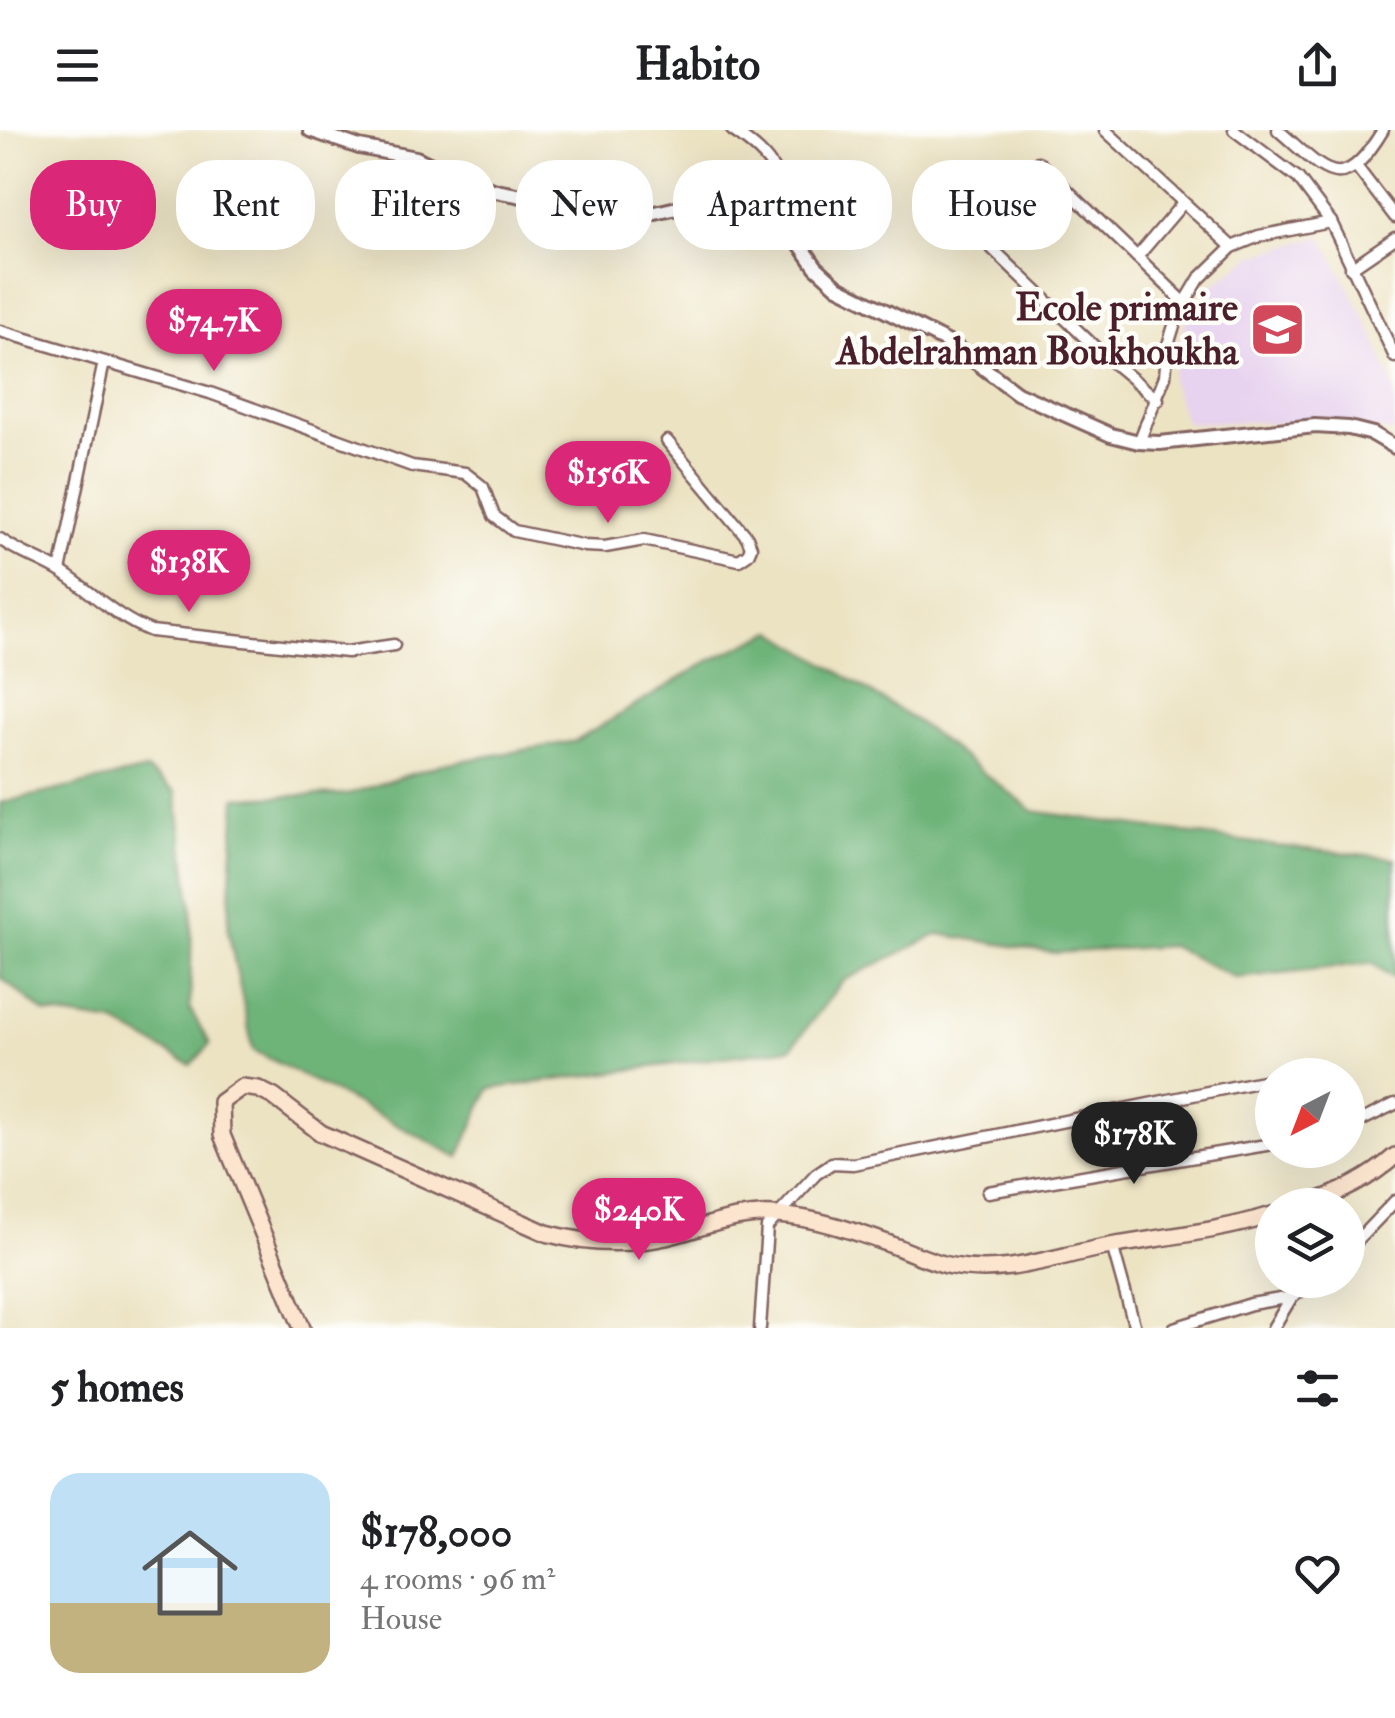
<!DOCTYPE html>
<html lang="en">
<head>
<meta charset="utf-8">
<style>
	body { margin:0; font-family:"IM FELL Double Pica",serif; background:#f6f6f6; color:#202124; height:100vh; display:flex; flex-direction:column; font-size:38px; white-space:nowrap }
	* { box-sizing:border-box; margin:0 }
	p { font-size:32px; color:#757577 }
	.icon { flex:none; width:55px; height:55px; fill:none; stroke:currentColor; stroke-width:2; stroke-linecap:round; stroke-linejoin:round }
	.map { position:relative; height:1198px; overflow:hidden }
	.sheet { display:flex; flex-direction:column; background:#fff; flex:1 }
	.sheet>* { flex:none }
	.hud { position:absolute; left:30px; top:30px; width:1335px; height:90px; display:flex; gap:20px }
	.needle { width:65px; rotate:222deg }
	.buttons { position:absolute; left:1255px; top:928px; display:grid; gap:20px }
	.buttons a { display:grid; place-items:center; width:110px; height:110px; border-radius:50%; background:#fff; box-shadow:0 10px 40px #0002; font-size:50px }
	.price { position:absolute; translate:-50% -85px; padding:0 22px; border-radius:35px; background:#db2777; color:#fff; font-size:32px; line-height:65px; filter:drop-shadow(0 2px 5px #0008) }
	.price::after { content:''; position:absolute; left:50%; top:60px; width:30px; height:22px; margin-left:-15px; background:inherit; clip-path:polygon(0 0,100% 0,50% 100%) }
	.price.selected { background:#222; color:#fff }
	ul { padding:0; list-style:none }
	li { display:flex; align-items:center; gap:30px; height:250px; padding:0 50px }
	li span { display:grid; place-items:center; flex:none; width:280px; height:200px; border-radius:30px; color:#555 }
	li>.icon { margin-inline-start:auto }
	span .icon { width:120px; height:120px; fill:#fffc; stroke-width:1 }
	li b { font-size:42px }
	h2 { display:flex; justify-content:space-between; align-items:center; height:120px; padding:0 50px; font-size:42px }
	.tag { padding:0 35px; border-radius:40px; background:#fff; box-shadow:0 10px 40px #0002; font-size:35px; line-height:90px }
	.tag.selected { background:#db2777; color:#fff }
	header { display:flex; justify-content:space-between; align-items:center; height:130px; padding:0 50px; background:#fff; font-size:45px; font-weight:700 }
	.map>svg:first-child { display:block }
	.built { fill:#e7d2ef }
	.forest { fill:#6eb479; stroke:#5c6a52; stroke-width:2.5 }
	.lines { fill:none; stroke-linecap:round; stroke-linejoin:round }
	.minor-casing { stroke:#836460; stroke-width:15 }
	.tertiary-casing { stroke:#836460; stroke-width:18 }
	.secondary-casing { stroke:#836460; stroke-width:20 }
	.minor { stroke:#fff; stroke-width:10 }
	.tertiary { stroke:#fff; stroke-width:12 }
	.secondary { stroke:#fce5cf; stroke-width:15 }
	.labels { text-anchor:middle; stroke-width:9; stroke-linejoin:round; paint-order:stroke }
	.poi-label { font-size:38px; font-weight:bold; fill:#4a1f2b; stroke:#fdfcf7; text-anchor:end }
</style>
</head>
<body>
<header><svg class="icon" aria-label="menu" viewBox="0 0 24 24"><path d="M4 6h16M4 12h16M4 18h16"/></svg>Habito<svg class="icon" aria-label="share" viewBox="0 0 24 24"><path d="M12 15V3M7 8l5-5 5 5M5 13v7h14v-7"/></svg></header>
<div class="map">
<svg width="1395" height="1198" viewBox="0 0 1395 1198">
	<rect width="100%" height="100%" fill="#fdfcf7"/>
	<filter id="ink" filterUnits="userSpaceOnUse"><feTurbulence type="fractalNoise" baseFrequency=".01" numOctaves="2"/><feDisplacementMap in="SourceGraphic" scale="20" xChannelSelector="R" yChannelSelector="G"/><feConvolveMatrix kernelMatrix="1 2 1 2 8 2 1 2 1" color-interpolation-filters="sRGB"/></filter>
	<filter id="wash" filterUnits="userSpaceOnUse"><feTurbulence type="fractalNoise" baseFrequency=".0048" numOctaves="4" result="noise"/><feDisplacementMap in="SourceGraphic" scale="40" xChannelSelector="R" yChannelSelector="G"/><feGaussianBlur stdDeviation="2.25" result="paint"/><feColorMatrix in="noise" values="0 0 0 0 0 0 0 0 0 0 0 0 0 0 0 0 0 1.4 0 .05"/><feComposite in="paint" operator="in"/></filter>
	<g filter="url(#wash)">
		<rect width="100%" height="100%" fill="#ece3c3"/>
		<polygon class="built" points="1322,106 1374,205 1395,261 1395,302 1256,292 1186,293 1171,251 1185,192 1211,156 1253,126"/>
		<g class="forest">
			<polygon points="774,501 916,591 1033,681 1276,716 1395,728 1395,849 1371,833 1236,848 1170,816 1055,823 939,804 843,851 791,918 489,959 459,1027 253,920 228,800 236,668 348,664 443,634 576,611 709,531"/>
			<polygon points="146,640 176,662 192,779 190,879 210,914 191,935 115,893 45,883 0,847 0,673"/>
		</g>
	</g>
	<g filter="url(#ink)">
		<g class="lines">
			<defs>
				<g id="minor">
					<path d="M732 0C778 32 780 44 788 97"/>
					<polyline points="1105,0 1232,117"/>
					<polyline points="1234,0 1298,48 1331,92 1395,227"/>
					<path d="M1278 0C1327 42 1341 69 1383 0"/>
					<polyline points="1038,32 1183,171"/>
					<polyline points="1356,36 1395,87"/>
					<polyline points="949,77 1100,222 1158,270"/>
					<polyline points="1137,127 1183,73"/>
					<polyline points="1351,138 1395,108"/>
					<polyline points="0,201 210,263 412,336 465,343 483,357 494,386 514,401 585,416 605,417 644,410 739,430 748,424 751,417 747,407 667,311"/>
					<polyline points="1139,312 1165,246 1168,215 1177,186 1199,149 1232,117 1259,106 1331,92"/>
					<path d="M0 409C20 424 43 430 63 443 93 463 118 489 151 501L347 522 394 515"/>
					<polyline points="60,441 104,232"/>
					<polyline points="1292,945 1295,944"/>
					<polyline points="1348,997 1395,974"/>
					<polyline points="988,1062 1272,1014"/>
					<polyline points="1112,1115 1135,1198"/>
					<polyline points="1348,1120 1395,1071"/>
					<polyline points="760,1198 767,1097 816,1044 832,1033 853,1034 1272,949"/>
					<polyline points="1174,1198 1251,1174 1292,1167 1319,1150"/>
					<polyline points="1273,1198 1302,1150"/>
				</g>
				<polyline id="tertiary" points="310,0 359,17 416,28 469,53 496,61 624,86 651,84 703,72 739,73 768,82 788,97 816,137 838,157 953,215 1017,263 1111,305 1139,312 1160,313 1315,296 1349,298 1373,304 1395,317"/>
				<g id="secondary">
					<path d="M1305 1075C1339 1064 1368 1050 1395 1026"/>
					<path d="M302 1198 222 1005 221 972 242 957 258 959 274 967 321 1003 546 1103C586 1114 625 1116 666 1107 703 1098 738 1082 777 1085 816 1088 851 1100 887 1113 908 1121 930 1132 952 1136 1009 1147 1060 1124 1116 1115 1169 1106 1221 1101 1272 1085"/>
				</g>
			</defs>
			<use href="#minor" class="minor-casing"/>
			<use href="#tertiary" class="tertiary-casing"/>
			<use href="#secondary" class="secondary-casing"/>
			<use href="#minor" class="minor"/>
			<use href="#tertiary" class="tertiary"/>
			<use href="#secondary" class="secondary"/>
		</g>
	</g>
	<defs>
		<symbol id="school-square" viewBox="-11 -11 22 22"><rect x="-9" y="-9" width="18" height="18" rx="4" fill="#d1495b" stroke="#fdfcf7"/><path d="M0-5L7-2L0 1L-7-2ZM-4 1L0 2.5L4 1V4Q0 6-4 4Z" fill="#fff"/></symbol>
	</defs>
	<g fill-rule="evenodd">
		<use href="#school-square" x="1246" y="168" width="63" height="63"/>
	</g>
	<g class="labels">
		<g class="poi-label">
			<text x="1238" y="190">Ecole primaire<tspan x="1238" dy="44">Abdelrahman Boukhoukha</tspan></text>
		</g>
	</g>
</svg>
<div class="buttons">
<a><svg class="needle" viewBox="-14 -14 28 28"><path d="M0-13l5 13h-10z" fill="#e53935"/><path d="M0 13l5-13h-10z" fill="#757577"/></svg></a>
<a><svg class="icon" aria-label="layers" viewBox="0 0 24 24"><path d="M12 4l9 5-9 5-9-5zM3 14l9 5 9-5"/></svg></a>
</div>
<b class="price" style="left:214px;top:244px">$74.7K</b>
<b class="price" style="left:608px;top:396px">$156K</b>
<b class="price" style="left:189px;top:485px">$138K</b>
<b class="price selected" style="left:1134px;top:1057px">$178K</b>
<b class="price" style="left:639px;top:1133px">$240K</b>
<div class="hud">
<a class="tag selected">Buy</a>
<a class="tag">Rent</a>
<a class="tag">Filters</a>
<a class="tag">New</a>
<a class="tag">Apartment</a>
<a class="tag">House</a>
</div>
</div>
<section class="sheet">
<h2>5 homes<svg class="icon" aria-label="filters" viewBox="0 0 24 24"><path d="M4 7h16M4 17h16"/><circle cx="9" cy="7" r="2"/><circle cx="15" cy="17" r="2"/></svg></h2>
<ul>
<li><span style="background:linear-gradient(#bfe0f5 65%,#c2b280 0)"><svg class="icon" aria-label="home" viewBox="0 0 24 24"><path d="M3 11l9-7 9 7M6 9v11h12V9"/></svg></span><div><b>$178,000</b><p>4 rooms · 96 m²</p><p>House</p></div><svg class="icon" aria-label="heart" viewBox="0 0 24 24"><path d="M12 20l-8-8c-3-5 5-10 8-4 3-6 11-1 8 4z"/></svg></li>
</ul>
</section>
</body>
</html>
